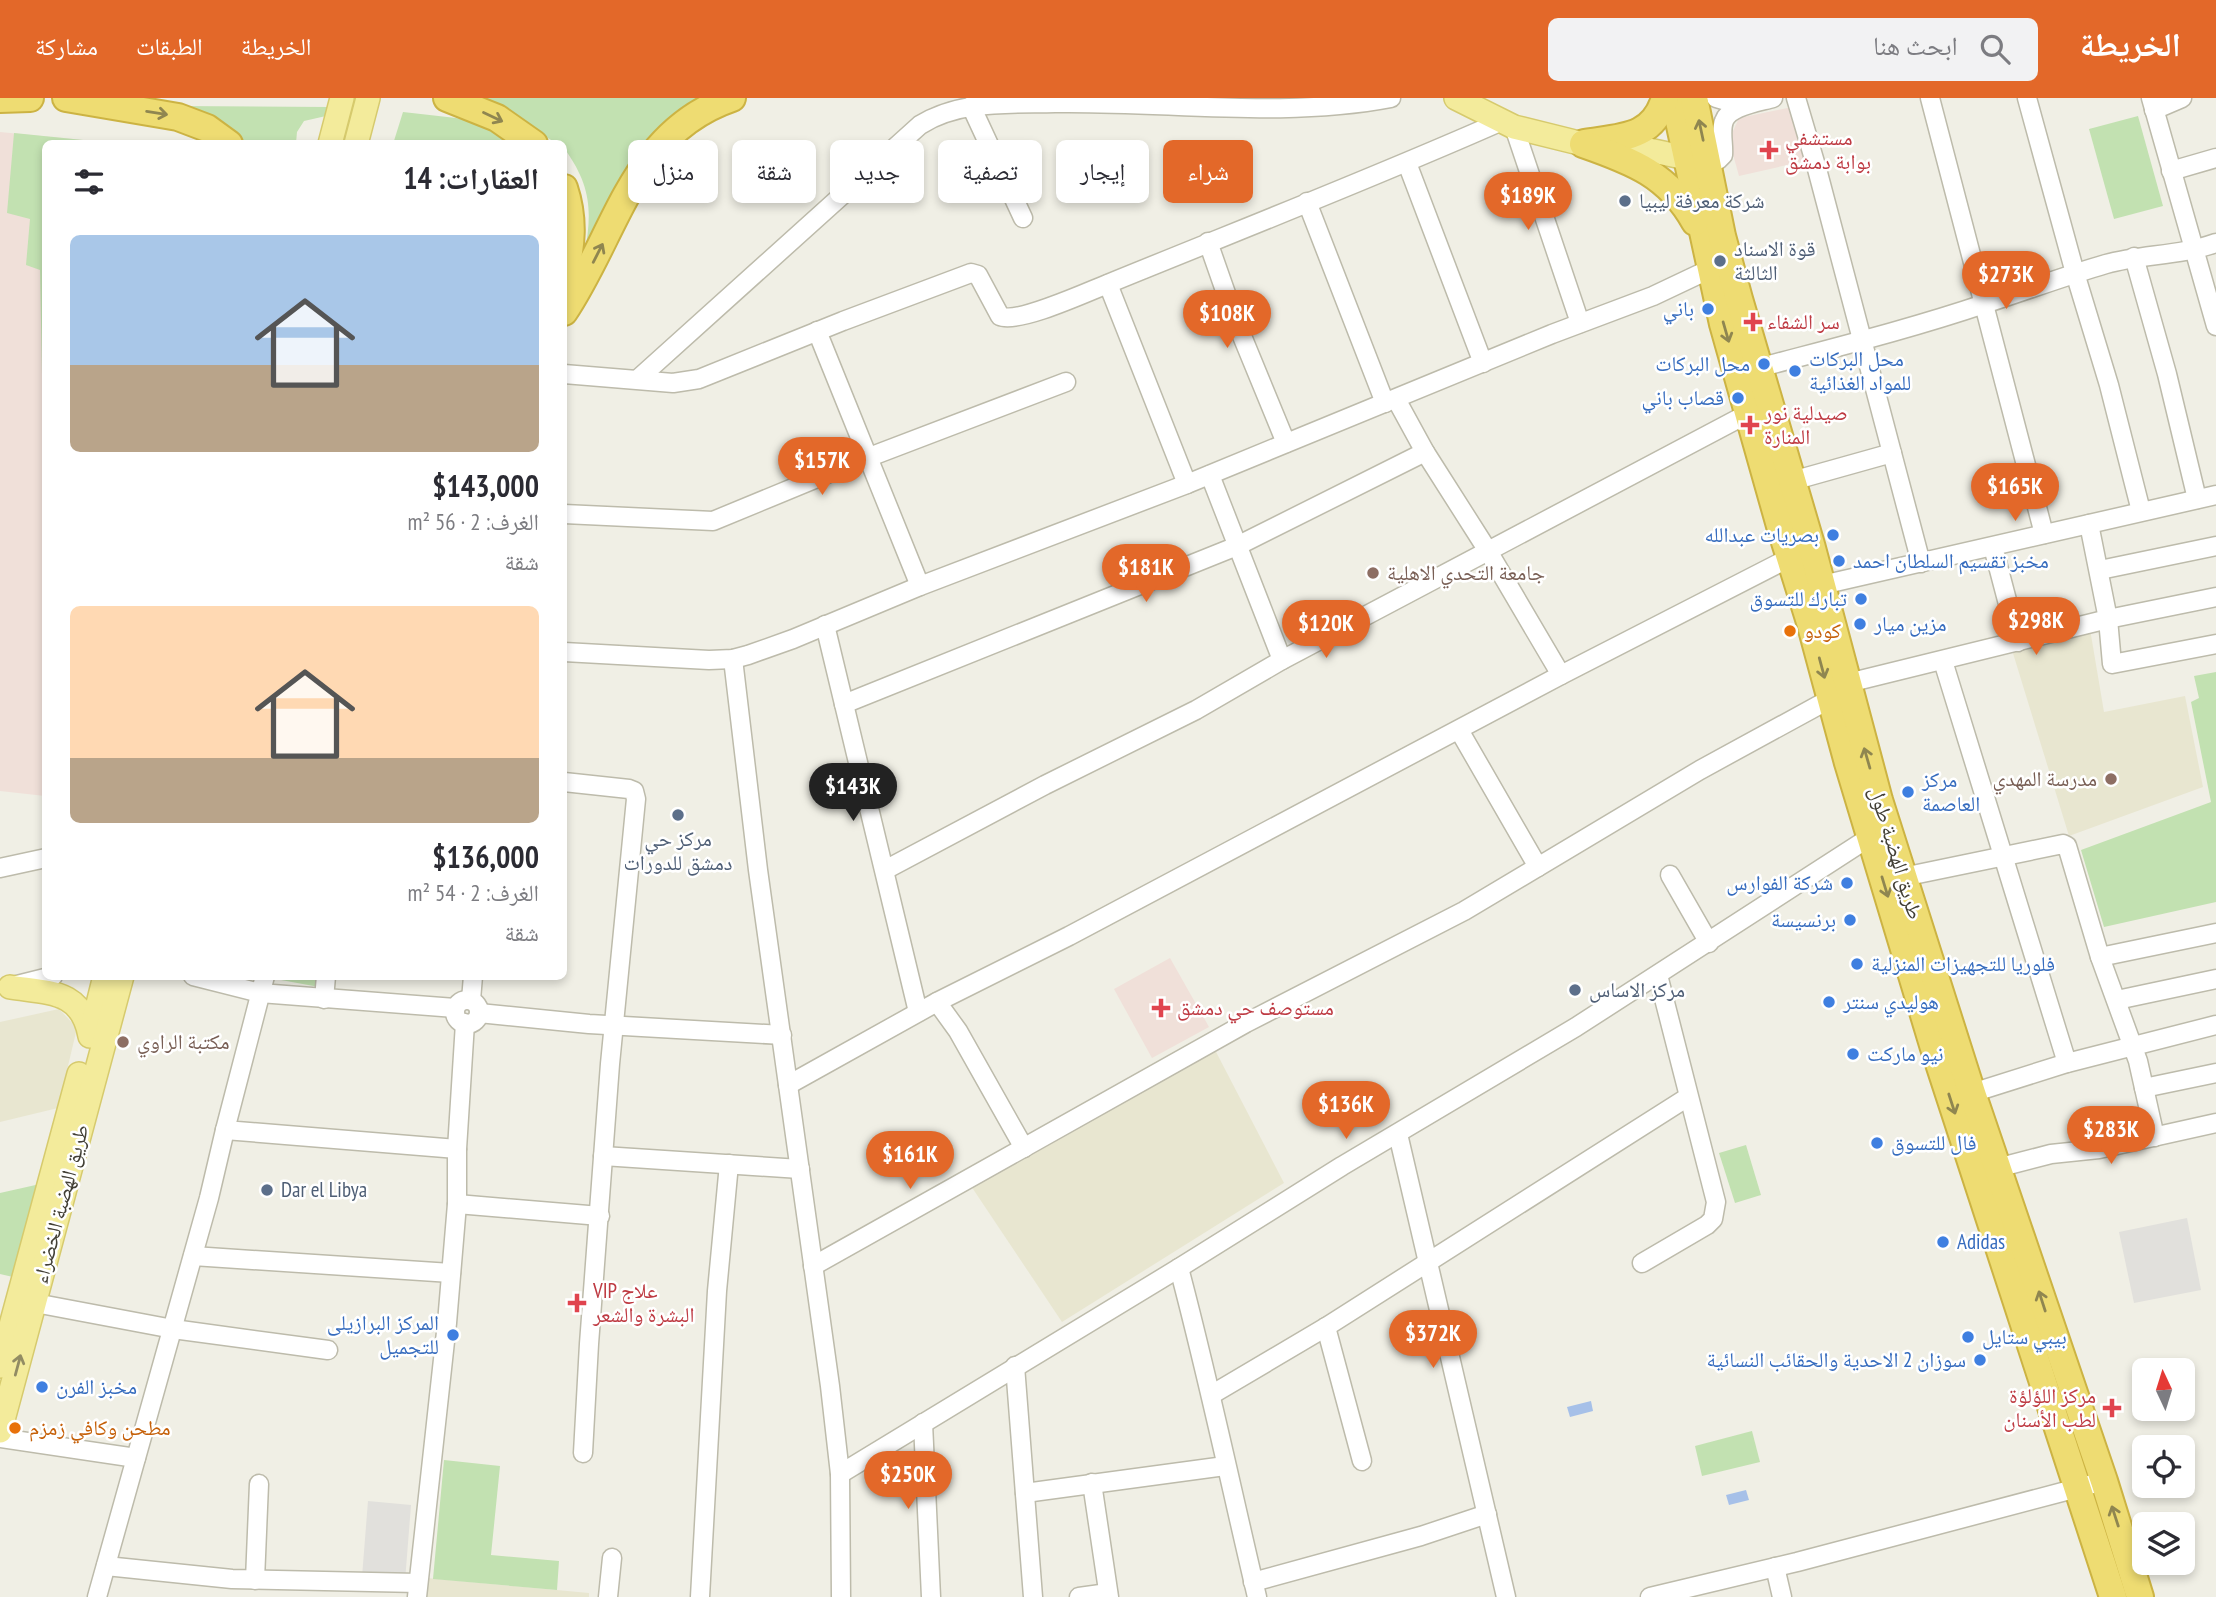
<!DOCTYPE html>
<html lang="ar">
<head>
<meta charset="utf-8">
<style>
	body { margin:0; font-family:"PT Sans Narrow","Noto Naskh Arabic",sans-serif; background:#f2f2f3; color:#2b2b33; direction:rtl; height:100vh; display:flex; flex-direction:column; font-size:26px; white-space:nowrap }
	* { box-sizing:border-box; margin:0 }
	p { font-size:23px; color:#7c7c81 }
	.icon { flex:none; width:38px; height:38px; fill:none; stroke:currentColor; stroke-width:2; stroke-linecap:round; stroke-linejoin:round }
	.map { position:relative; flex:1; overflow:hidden; direction:ltr }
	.side { position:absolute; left:42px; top:42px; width:525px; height:840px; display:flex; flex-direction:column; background:#fff; border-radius:10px; box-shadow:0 4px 10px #0003; direction:rtl }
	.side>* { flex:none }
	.banner { position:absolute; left:588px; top:42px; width:665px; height:63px; direction:rtl; display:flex; gap:14px }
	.needle { width:46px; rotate:356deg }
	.buttons { position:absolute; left:2132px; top:1260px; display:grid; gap:14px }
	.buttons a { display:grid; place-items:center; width:63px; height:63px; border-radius:10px; background:#fff; box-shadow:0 4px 10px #0003; font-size:35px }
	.price { position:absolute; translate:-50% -60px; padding:0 16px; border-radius:24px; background:#e36829; color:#fff; font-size:23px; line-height:46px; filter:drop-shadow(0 2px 4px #0008) }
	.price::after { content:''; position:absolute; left:50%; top:42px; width:21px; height:16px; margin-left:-10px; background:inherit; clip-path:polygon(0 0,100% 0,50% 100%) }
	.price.active { background:#222; color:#fff }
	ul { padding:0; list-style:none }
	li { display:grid; align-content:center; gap:14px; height:371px; padding:0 28px }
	li span { display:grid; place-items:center; height:217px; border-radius:10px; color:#555 }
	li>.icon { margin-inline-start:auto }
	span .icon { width:126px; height:126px; fill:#fffc; stroke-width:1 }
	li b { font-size:30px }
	h2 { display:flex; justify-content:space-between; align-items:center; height:84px; padding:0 28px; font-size:30px }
	.chip { padding:0 24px; border-radius:10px; background:#fff; box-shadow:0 4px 10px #0003; font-size:24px; line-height:63px }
	.chip.active { background:#e36829; color:#fff }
	header { display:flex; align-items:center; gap:42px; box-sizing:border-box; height:98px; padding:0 35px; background:#e36829; color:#fff }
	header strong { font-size:33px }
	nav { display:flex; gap:38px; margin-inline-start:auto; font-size:24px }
	.search { width:490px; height:63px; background:#f2f2f3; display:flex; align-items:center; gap:18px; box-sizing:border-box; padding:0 24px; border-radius:10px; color:#7c7c81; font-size:26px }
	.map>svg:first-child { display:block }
	.education { fill:#e8e6d0 }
	.medical { fill:#f0e0d9 }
	.green { fill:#c2e1b1 }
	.parking { fill:#e1e0dc }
	.water { fill:#a6c0e8 }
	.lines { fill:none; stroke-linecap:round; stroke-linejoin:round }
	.minor-casing { stroke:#bdbbab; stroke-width:21 }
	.major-casing { stroke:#d6ca6d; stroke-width:26 }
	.highway-casing { stroke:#ccb343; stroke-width:30 }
	.minor { stroke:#fff; stroke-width:18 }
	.major { stroke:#f3eb9b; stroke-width:23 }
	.highway { stroke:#eedc72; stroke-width:26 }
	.oneway { stroke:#8f8650 }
	.oneway2 { stroke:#928c63 }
	.health-dot { fill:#e0444e; stroke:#fff; stroke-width:2.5 }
	.service-dot { fill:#5c6f8a; stroke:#fff; stroke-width:2.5 }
	.shop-dot { fill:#3f7fe0; stroke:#fff; stroke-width:2.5 }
	.education-dot { fill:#8d6e63; stroke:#fff; stroke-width:2.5 }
	.food-dot { fill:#e8710a; stroke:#fff; stroke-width:2.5 }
	.labels { text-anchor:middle; stroke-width:5; stroke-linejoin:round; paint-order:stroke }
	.health-label { font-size:21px; fill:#be3a42; stroke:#fff; text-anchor:start }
	.service-label { font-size:21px; fill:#4e5e75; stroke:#fff; text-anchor:start }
	.shop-label { font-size:21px; fill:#366cbe; stroke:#fff; text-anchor:start }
	.education-label { font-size:21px; fill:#785e54; stroke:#fff; text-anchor:start }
	.food-label { font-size:21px; fill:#c56008; stroke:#fff; text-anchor:start }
	.street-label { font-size:21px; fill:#423f35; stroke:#fff }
</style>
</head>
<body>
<header>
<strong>الخريطة</strong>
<div class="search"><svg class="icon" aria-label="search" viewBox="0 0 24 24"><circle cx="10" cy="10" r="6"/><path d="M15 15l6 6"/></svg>ابحث هنا</div>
<nav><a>الخريطة</a><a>الطبقات</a><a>مشاركة</a></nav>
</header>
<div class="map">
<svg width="2216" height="1499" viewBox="0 0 2216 1499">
	<rect width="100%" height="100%" fill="#f0efe5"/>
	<g class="education">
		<polygon points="2090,531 2104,614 2185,598 2203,689 2069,738 2012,552"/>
		<polygon points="59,911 77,930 58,1010 0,1024 0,924"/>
		<polygon points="1214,950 1284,1085 1062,1224 971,1088"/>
		<polygon points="427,1480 589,1495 589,1499 425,1499"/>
	</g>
	<g class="medical">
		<polygon points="1792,9 1809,62 1739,78 1729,42 1739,20"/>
		<polygon points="0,34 113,45 46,46 45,698 0,693"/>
		<polygon points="1170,860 1209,929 1152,960 1114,891"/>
	</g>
	<g class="green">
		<path d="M482 0H702L690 5 667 24 582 171C591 121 596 94 564 50V46L556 45Z"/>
		<polygon points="176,8 329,9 326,18 304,23 297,34 296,45 244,46 237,39"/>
		<polygon points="403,14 456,20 490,28 520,46 393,46"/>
		<polygon points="2138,18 2163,108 2114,121 2089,31"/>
		<polygon points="14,35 113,45 46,46 46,271 42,277 40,172 26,167 30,121 7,115"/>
		<polygon points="2216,574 2216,804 2104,829 2081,752 2211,704 2191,604 2199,600 2194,578"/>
		<polygon points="282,879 320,879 319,889 281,882"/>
		<polygon points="1746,1047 1761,1097 1735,1105 1719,1055"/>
		<polygon points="40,1086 13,1179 0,1176 0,1095"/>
		<polygon points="1752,1333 1760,1364 1702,1378 1695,1348"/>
		<polygon points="444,1362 500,1368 491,1457 559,1463 557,1492 433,1481"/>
	</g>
	<g class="parking">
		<polygon points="2187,1120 2201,1192 2134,1205 2119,1134"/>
		<polygon points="368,1403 411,1407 405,1483 362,1479"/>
	</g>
	<g class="water">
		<polygon points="1591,1303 1593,1313 1570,1319 1567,1309"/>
		<polygon points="1746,1392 1749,1402 1729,1407 1726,1397"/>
	</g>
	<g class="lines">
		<defs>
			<g id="minor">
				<polyline points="1716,0 1726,3 1748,3"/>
				<polyline points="1796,0 1817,71 1921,465"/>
				<polyline points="1930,0 2044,436"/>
				<polyline points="2027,0 2075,175 2109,287 2141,413"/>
				<polyline points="2151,0 2216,228"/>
				<polyline points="971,8 1023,120"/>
				<polyline points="2154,12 2182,0"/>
				<polyline points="1514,29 1580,225"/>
				<polyline points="1407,65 1483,265"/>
				<path d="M1708 65 1718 62 1723 57C1724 46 1720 33 1724 23 1729 8 1759 4 1773 0"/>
				<polyline points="2171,73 2216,60"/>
				<polyline points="1307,104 1385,305"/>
				<polyline points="1208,144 1235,221 1286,345"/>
				<polyline points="2134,159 2167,276 2197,401"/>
				<polyline points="1108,186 1187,386"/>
				<polyline points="817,233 920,488"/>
				<path d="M1758 270C1833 250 1910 231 1984 206 2025 193 2065 178 2106 166 2143 156 2180 158 2216 145"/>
				<path d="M564 276 673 285 699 281 843 223 971 175 978 177 1000 218C1017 226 1085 195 1105 187 1237 133 1371 81 1502 23"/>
				<path d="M638 281 920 27C960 2 1009 6 1055 5 1166 3 1281 21 1391 0"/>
				<polyline points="1396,301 1425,354 1488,453 1561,577"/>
				<polyline points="1210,377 1282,562"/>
				<polyline points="1792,383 1892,355"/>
				<polyline points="564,416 713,423 851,366 1066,284"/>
				<polyline points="2089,426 2108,521 2112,566 2216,546"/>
				<polyline points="1993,449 2018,544"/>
				<polyline points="2100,472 2216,448"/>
				<polyline points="1822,487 2216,397"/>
				<polyline points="825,527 918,914"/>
				<polyline points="564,554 709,562 733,561 748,557 793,541 920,488 1187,386 1552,236 1653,198 1710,171"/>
				<polyline points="733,561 758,772 830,1288 840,1376 841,1499"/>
				<polyline points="1943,563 2067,965"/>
				<polyline points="1848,585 2108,521 2216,499"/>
				<polyline points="844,606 1237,448 1425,354"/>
				<polyline points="1459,632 1538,769"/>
				<polyline points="564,684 629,691 634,693 636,701 610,966 589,1246 583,1355"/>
				<polyline points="0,770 46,760"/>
				<polyline points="885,772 1045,687 1196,612 1282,562 1749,315"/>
				<polyline points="1670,777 1709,845"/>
				<polyline points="1903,779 2063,746 2067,748 2100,859 2138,963 2155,1039"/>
				<polyline points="2100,859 2216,835"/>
				<polyline points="193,878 260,895 455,910"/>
				<polyline points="265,878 225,1032 457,1051"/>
				<polyline points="17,887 53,878"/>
				<polyline points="324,901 326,878"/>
				<polyline points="471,902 473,878"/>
				<polyline points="2117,902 2216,881"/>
				<circle cx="467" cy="914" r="12"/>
				<polyline points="937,904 958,933 1024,1050"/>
				<polyline points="479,915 589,926 782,937"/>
				<polyline points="788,987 937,904 1069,838 1561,577 1797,456"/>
				<polyline points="2144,990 2216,975"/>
				<polyline points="1972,995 2067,965 2216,927"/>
				<polyline points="1398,1036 1506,1499"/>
				<polyline points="603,1058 800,1071"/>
				<polyline points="1997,1070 2051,1056 2099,1051 2216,1025"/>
				<polyline points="457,1106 600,1118"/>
				<polyline points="193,1158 451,1175"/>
				<polyline points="1642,1165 1707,1127 1713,1121 1716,1104 1658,877"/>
				<polyline points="813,1168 1246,925 1464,813 1700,672 1830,601"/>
				<path d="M1179 1170C1208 1279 1231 1389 1257 1499"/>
				<polyline points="35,1205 173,1231 328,1252"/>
				<polyline points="1326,1229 1362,1363"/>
				<polyline points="1015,1268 1033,1499"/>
				<polyline points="1211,1297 1326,1229 1688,999"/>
				<polyline points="923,1325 931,1499"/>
				<polyline points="0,1340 136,1360"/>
				<polyline points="840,1376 1179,1170 1342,1068 1576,929 1870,739"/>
				<polyline points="1092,1385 1109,1499"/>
				<polyline points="1025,1395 1225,1368"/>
				<polyline points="106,1468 232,1481 418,1485"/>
				<polyline points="1775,1469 1782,1499"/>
				<polyline points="255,1482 259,1386"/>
				<polyline points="1253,1484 1421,1438 1487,1416"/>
				<polyline points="97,1499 209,1100 225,1032"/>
				<polyline points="417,1499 447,1225 457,1106 457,1051 465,925"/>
				<polyline points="608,1499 612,1460"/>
				<polyline points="700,1499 717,1193 729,1066"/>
				<polyline points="1079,1499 1108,1495"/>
				<polyline points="1650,1499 1797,1464 2104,1383"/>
			</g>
			<g id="major">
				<polyline points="1456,0 1514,29 1583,46 1644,51 1701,63"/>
				<polyline points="330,46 342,0"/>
				<polyline points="356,46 368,0"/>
				<path d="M10 889C49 895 82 892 90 938"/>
				<polyline points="93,926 105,878"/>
				<polyline points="0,1268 79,976"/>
				<polyline points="0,1333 122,878"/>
			</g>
			<g id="highway">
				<polyline points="66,0 178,19 207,30 229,46"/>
				<polyline points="447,0 497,20 534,46"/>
				<polyline points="1674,0 1723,226 1780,428 1810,524 1848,665 1933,947 2113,1499"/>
				<polyline points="1694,0 1722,138 1739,201 1812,450 1879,702 1972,995 2104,1383 2140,1499"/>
				<polyline points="0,1 30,0"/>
				<path d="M1584 45C1621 39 1653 41 1665 0"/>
				<path d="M1583 46C1632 63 1669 77 1695 124"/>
				<path d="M564 90C574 120 572 148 564 178"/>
				<path d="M564 214C617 135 632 34 732 0"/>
			</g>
		</defs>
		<use href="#minor" class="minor-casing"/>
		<use href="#major" class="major-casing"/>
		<use href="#highway" class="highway-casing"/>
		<use href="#minor" class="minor"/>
		<use href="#major" class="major"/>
		<use href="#highway" class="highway"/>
	</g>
	<defs><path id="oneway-shaft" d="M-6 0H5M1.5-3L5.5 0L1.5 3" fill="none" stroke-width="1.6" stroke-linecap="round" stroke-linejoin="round" transform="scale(1.75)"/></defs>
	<g class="oneway">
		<use href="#oneway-shaft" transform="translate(157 15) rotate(9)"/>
		<use href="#oneway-shaft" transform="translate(493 19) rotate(25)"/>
		<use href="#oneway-shaft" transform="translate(1701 32) rotate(-102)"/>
		<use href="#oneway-shaft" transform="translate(598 155) rotate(-63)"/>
		<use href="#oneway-shaft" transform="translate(1726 234) rotate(74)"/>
		<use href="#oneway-shaft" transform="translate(1822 570) rotate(75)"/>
		<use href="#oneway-shaft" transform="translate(1867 660) rotate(-106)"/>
		<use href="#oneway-shaft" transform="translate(1885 789) rotate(73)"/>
		<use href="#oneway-shaft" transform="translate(1952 1006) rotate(72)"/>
		<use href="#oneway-shaft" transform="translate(2042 1203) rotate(-108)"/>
		<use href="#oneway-shaft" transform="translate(2115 1418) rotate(-108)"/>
	</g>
	<use class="oneway2" href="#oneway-shaft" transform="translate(18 1267) rotate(-75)"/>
	<g class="health-dot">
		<path d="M1765.5 41.5h7v7h7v7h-7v7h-7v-7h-7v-7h7z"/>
		<path d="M1749.5 213.5h7v7h7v7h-7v7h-7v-7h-7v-7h7z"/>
		<path d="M1746.5 316.5h7v7h7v7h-7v7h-7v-7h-7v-7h7z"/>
		<path d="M1157.5 899.5h7v7h7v7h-7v7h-7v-7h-7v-7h7z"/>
		<path d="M573.5 1194.5h7v7h7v7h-7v7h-7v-7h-7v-7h7z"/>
		<path d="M2108.5 1299.5h7v7h7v7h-7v7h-7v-7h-7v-7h7z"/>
	</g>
	<g class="service-dot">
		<circle cx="1625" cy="103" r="7"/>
		<circle cx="1720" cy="163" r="7"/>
		<circle cx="678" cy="717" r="7"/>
		<circle cx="1575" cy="892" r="7"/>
		<circle cx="267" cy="1092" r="7"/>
	</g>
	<g class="shop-dot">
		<circle cx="1708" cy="211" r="7"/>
		<circle cx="1764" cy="266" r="7"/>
		<circle cx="1795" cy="273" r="7"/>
		<circle cx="1738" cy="300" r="7"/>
		<circle cx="1833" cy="437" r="7"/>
		<circle cx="1839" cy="463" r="7"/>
		<circle cx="1861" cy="501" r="7"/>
		<circle cx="1860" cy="526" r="7"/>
		<circle cx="1908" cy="694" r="7"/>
		<circle cx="1847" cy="785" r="7"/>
		<circle cx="1850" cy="822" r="7"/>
		<circle cx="1857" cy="866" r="7"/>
		<circle cx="1829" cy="904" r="7"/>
		<circle cx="1853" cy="956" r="7"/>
		<circle cx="1877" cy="1045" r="7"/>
		<circle cx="1943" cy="1144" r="7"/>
		<circle cx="453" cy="1237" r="7"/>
		<circle cx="1968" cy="1239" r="7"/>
		<circle cx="1980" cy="1262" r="7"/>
		<circle cx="42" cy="1289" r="7"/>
	</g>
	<g class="education-dot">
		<circle cx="1373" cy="475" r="7"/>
		<circle cx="2111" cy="681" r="7"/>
		<circle cx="123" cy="944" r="7"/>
	</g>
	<g class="food-dot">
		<circle cx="1790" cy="533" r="7"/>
		<circle cx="15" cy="1330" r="7"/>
	</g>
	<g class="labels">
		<g class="health-label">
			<text x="1785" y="47">مستشفي<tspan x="1785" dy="24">بوابة دمشق</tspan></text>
			<text x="1767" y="231">سر الشفاء</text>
			<text x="1764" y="322">صيدلية نور<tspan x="1764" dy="24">المنارة</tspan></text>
			<text x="1177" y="917">مستوصف حي دمشق</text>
			<text x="593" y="1200">VIP علاج<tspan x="593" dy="24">البشرة والشعر</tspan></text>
			<text x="2096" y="1305" text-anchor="end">مركز اللؤلؤة<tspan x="2096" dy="24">لطب الأسنان</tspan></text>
		</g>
		<g class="service-label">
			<text x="1639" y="110">شركة معرفة ليبيا</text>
			<text x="1734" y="158">قوة الاسناد<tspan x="1734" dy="24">الثالثة</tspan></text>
			<text x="678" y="748" text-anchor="middle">مركز حي<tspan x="678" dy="24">دمشق للدورات</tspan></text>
			<text x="1589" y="899">مركز الاساس</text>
			<text x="281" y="1099">Dar el Libya</text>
		</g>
		<g class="shop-label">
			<text x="1694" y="218" text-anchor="end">باني</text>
			<text x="1809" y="268">محل البركات<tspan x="1809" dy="24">للمواد الغذائية</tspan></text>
			<text x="1750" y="273" text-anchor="end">محل البركات</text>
			<text x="1724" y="307" text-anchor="end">قصاب باني</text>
			<text x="1819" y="444" text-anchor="end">بصريات عبدالله</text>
			<text x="1853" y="470">مخبز تقسيم السلطان احمد</text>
			<text x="1847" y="508" text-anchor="end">تبارك للتسوق</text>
			<text x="1874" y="533">مزين ميار</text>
			<text x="1922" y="689">مركز<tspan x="1922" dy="24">العاصمة</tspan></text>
			<text x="1833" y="792" text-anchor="end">شركة الفوارس</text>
			<text x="1836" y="829" text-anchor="end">برنسيسة</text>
			<text x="1871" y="873">فلوريا للتجهيزات المنزلية</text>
			<text x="1843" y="911">هوليدي سنتر</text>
			<text x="1867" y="963">نيو ماركت</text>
			<text x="1891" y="1052">فال للتسوق</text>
			<text x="1957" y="1151">Adidas</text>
			<text x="439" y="1232" text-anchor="end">المركز البرازيلى<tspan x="439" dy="24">للتجميل</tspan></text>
			<text x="1982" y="1246">بيبي ستايل</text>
			<text x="1966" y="1269" text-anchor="end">سوزان 2 الاحدية والحقائب النسائية</text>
			<text x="56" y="1296">مخبز الفرن</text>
		</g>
		<g class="education-label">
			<text x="1387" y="482">جامعة التحدي الاهلية</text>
			<text x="2097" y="688" text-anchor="end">مدرسة المهدي</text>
			<text x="137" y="951">مكتبة الراوي</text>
		</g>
		<g class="food-label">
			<text x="1804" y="540">كودو</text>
			<text x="29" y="1337">مطحن وكافي زمزم</text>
		</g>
		<g class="street-label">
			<text transform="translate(1896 755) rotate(73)" y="7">طريق الهضبة طول</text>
			<text transform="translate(61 1106) rotate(-75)" y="7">طريق الهضبة الخضراء</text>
		</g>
	</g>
</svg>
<div class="buttons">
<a><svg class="needle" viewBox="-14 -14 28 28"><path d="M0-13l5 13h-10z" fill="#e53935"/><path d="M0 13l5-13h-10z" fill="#7c7c81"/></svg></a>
<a><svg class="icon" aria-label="locate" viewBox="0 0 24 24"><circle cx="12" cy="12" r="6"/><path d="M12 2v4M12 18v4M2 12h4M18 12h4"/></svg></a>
<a><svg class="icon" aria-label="layers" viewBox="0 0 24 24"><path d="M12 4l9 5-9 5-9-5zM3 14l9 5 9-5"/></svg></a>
</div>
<b class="price" style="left:1528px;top:134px">$189K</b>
<b class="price" style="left:2006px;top:213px">$273K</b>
<b class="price" style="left:1227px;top:252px">$108K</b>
<b class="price" style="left:822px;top:399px">$157K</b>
<b class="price" style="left:2015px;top:425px">$165K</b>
<b class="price" style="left:1146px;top:506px">$181K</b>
<b class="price" style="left:2036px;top:559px">$298K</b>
<b class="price" style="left:1326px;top:562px">$120K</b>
<b class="price active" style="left:853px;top:725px">$143K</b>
<b class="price" style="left:1346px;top:1043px">$136K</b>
<b class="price" style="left:2111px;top:1068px">$283K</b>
<b class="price" style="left:910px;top:1093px">$161K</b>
<b class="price" style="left:1433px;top:1272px">$372K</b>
<b class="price" style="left:908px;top:1413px">$250K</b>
<div class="banner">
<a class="chip active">شراء</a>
<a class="chip">إيجار</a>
<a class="chip">تصفية</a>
<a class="chip">جديد</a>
<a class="chip">شقة</a>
<a class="chip">منزل</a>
</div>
<section class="side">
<h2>العقارات: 14<svg class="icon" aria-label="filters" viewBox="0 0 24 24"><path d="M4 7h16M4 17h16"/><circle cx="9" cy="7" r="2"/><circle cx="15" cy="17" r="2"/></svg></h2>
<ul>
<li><span style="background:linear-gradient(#a9c7e8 60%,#b9a48a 0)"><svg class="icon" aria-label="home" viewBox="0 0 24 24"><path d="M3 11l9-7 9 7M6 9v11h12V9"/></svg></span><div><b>$143,000</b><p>الغرف: 2 · 56 m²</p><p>شقة</p></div></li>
<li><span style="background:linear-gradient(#ffd9b3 70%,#b9a48a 0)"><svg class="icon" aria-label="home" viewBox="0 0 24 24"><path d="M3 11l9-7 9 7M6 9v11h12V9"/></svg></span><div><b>$136,000</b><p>الغرف: 2 · 54 m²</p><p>شقة</p></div></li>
</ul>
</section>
</div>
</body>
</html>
